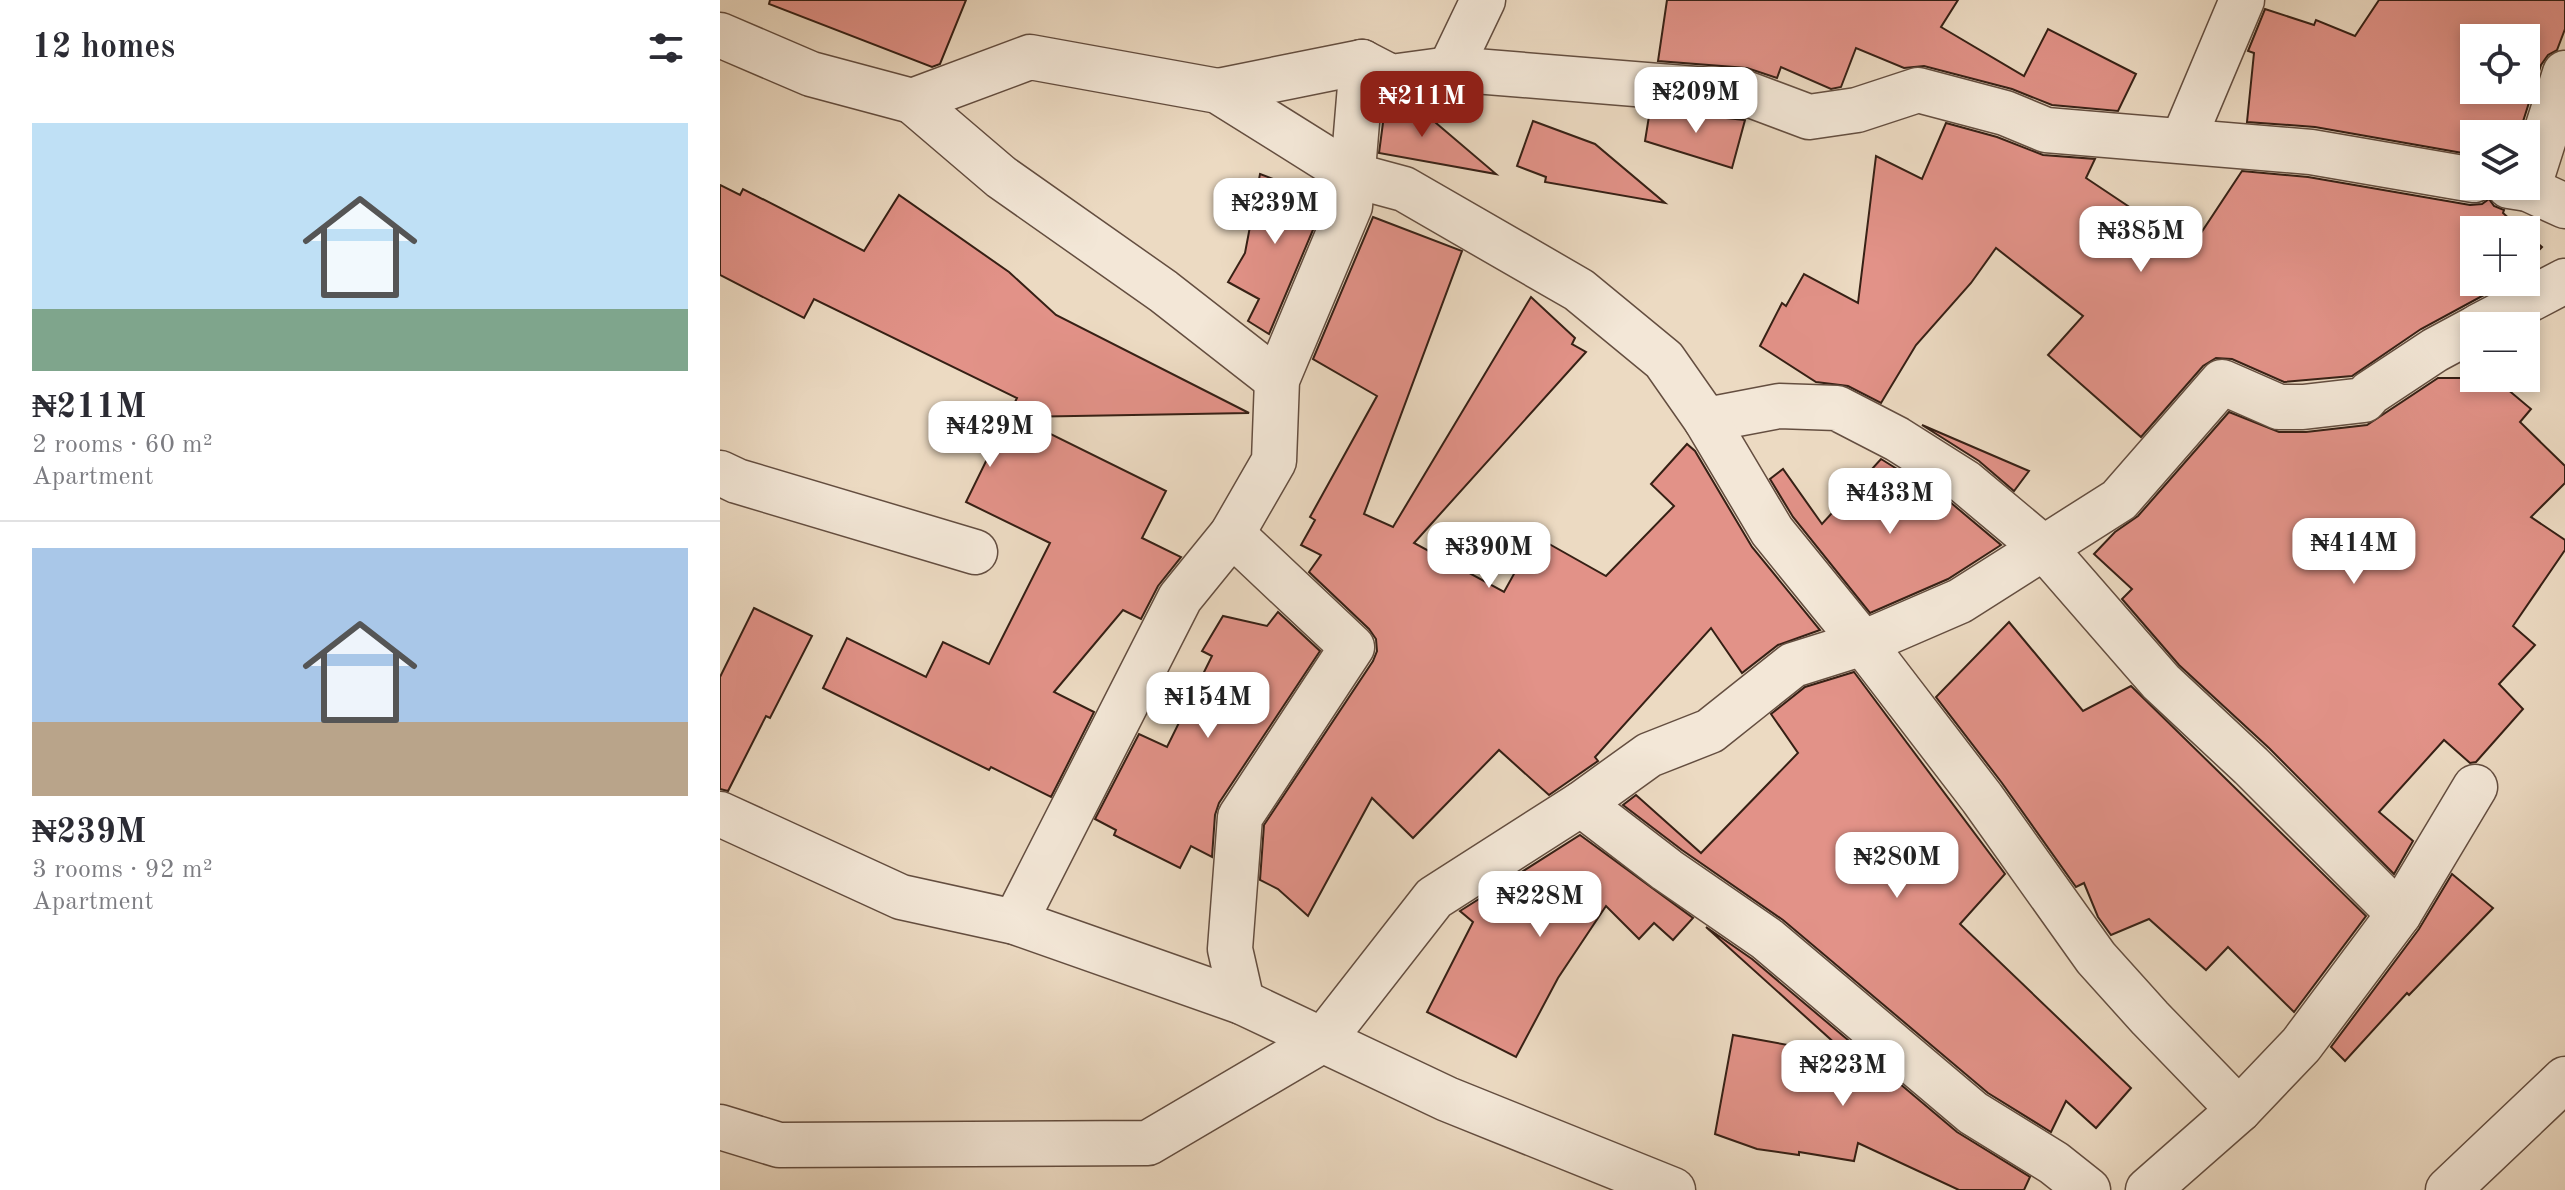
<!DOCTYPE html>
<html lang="en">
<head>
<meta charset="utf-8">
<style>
	body { margin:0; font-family:"Old Standard TT",serif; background:#f7f7f7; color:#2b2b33; height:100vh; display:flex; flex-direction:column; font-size:30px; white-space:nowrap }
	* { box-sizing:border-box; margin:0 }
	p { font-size:26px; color:#7c7c81 }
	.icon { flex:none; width:44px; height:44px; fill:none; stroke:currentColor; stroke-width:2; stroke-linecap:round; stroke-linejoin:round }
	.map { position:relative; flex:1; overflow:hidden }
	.side { display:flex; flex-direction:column; background:#fff; width:720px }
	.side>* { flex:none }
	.tools { position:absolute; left:1740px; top:24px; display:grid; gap:16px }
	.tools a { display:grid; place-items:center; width:80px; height:80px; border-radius:0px; background:#fff; box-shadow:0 4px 12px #0003; font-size:40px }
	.price { position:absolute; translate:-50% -68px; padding:0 18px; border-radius:16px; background:#fff; color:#222; font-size:26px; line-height:52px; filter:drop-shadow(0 2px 4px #0008) }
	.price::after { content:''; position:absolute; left:50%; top:48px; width:24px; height:18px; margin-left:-12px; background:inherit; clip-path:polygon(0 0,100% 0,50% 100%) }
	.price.selected { background:#8f2418; color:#fff }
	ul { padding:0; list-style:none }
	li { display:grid; align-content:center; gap:16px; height:424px; padding:0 32px }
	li+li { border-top:2px solid #e1e1e2 }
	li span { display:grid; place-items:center; height:248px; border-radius:0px; color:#555 }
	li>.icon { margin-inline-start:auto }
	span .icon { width:144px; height:144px; fill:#fffc; stroke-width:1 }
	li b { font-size:34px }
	h2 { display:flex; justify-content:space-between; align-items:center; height:96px; padding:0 32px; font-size:34px }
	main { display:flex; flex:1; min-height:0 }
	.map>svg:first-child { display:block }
	.building { fill:#e29288; stroke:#362015; stroke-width:2; fill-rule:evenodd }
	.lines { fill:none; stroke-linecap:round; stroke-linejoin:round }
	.minor-casing { stroke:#644e40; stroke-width:47 }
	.minor { stroke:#f3e7d7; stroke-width:44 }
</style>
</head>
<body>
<main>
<section class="side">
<h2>12 homes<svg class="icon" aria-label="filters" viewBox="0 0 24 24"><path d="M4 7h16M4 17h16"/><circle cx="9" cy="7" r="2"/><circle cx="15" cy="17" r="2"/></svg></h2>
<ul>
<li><span style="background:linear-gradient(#bfe0f5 75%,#7fa58c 0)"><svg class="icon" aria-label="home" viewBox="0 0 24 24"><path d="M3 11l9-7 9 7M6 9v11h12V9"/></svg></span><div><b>₦211M</b><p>2 rooms · 60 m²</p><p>Apartment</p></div></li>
<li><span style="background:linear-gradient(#a9c7e8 70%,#b9a48a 0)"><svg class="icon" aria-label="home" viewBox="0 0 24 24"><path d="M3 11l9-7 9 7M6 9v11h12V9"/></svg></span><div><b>₦239M</b><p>3 rooms · 92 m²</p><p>Apartment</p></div></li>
</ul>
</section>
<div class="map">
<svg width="1845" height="1190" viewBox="0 0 1845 1190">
	<rect width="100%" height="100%" fill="#ecdac2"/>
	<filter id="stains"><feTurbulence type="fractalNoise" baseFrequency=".0025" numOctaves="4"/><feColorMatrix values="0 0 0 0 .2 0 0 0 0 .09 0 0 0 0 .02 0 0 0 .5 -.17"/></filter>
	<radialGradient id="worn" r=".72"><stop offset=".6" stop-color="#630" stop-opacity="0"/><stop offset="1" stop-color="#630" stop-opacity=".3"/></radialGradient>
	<g class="building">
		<polygon points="50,0 246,0 220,64 212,67 49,4"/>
		<polygon points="947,0 1238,0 1221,27 1304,76 1328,29 1416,74 1398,111 1332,105 1292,89 1204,66 1184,68 1136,48 1121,87 1111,89 1061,67 1057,78 1027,68 938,61"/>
		<path d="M1659 0H1845V29L1837 50 1828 55 1821 65 1799 134H1754V155L1595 127 1527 122 1534 53 1528 51 1545 9 1594 25 1596 20 1635 36ZM1754 38H1806V90H1754Z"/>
		<polygon points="666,100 689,100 776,174 659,153"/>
		<polygon points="930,110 1025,120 1012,168 925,141"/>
		<polygon points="813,121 875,144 945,203 825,182 826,177 797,166"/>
		<polygon points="1226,123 1277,137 1323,155 1375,159 1366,178 1471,248 1522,171 1588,177 1750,205 1762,204 1769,199 1774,206 1784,210 1783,213 1802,230 1754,230 1754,282 1788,282 1701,329 1632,376 1564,382 1512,359 1496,358 1483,366 1421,437 1328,355 1363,316 1276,248 1251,283 1196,345 1161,403 1128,386 1096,382 1040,346 1062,303 1066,306 1084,274 1138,303 1156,156 1202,179"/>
		<polygon points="540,174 606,199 549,334 528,321 539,299 508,282 525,253"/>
		<polygon points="0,185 20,195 23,189 144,251 179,195 289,272 336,315 529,413 296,417 446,491 422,538 461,557 438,586 421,619 403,610 334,692 374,712 331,797 271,767 269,770 103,688 127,638 206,677 223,642 269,664 330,543 246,502 297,398 94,299 84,318 0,275"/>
		<polygon points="653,217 742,251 644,514 673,527 811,297 855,338 852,344 866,352 694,543 784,592 815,536 886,576 954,506 931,484 967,444 975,451 1032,547 1100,630 1058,645 1022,673 991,628 875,757 878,761 829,795 779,750 693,838 652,798 588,916 558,889 540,880 544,825 653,661 657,651 656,639 649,629 589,572 601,555 581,545 595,520 590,517 657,396 593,359"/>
		<polygon points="1806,233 1822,247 1806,263"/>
		<polygon points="1718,378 1774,378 1811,409 1800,422 1845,466 1845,483 1811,517 1845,540 1845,550 1793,626 1815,645 1779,684 1803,709 1756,762 1750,763 1724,740 1659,812 1693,841 1674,874 1549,748 1459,665 1402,599 1412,589 1374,554 1395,532 1418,516 1509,412 1559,432 1586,432 1647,425"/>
		<polygon points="1202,425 1309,471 1294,491 1259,461"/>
		<polygon points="1161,459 1230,502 1281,545 1228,579 1150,613 1073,517 1050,479 1063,469 1102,524"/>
		<polygon points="34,608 92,636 50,718 46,716 8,791 0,789 0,677"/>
		<polygon points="558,612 600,651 499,803 495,815 492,857 471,846 460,868 394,835 396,830 375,819 419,734 447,747 492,656 482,651 503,616 547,626"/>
		<polygon points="1289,622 1363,711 1411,686 1646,916 1574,1012 1508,947 1486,970 1429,919 1391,935 1378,917 1364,883 1356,887 1282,783 1216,697"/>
		<polygon points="1134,672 1285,874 1240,924 1411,1088 1376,1128 1346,1101 1331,1132 1268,1093 1063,920 962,850 903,805 916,795 981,853 1078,753 1051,714 1085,687"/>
		<polygon points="860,835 973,918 953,940 934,923 919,939 886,906 838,978 796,1057 707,1012 753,922 740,911"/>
		<polygon points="1732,874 1773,908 1689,995 1687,993 1625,1061 1611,1047 1699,929"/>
		<polygon points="986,927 1032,959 1237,1132 1310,1177 1304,1190 1239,1190 1138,1143 1134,1161 1079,1152 1079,1155 1037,1149 995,1134 1013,1035 1129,1056"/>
	</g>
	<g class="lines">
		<defs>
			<g id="minor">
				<polyline points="0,35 91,74 192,101 310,57 498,91 632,175 684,189 859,290 944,360 986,420 1059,406 1117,408 1177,439 1245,482 1325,549 1441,682 1531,766 1679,914"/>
				<polyline points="730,69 763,0"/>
				<polyline points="498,91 642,62 671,77 730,69 1025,93 1089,117 1137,110 1198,90 1285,113 1326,130 1591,152 1754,180"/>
				<polyline points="192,101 281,177 443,291 557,380"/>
				<polyline points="1463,140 1522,0"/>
				<polyline points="1789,186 1808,189 1845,206"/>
				<polyline points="1808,189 1845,73"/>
				<polyline points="1759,326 1845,281"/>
				<polyline points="986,420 1052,531 1143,643 1262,798 1376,958 1430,1018 1519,1110"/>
				<polyline points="0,473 17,481 255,552"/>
				<polyline points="512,534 632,647 520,817 510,949 522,1002"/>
				<polyline points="861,804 947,870 1047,939 1253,1113 1334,1163 1368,1190"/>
				<polyline points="0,814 181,897 295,922 522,1002 727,1099 953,1190"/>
				<polyline points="295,922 460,598 512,534 554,461 557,380 630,206 642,62"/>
				<polyline points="0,1127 59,1145 428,1143 603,1040 714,898 861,804 929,755 990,731 1073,665 1143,643 1240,601 1399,500 1502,382 1559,407 1583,407 1644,400 1650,393 1715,350 1754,329"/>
				<polyline points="1428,1190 1519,1110 1581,1045 1679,914 1755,787"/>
				<polyline points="1728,1190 1845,1079"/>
			</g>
		</defs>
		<use href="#minor" class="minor-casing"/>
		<use href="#minor" class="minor"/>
	</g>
	<rect width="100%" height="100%" filter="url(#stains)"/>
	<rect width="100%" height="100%" fill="url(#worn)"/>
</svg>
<div class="tools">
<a><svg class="icon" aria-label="locate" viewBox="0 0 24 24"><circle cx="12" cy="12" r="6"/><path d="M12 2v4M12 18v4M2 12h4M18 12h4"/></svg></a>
<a><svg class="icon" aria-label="layers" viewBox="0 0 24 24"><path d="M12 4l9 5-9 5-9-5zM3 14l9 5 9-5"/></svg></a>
<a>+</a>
<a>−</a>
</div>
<b class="price" style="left:976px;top:135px">₦209M</b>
<b class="price selected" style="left:702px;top:139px">₦211M</b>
<b class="price" style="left:555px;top:246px">₦239M</b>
<b class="price" style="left:1421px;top:274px">₦385M</b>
<b class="price" style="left:270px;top:469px">₦429M</b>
<b class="price" style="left:1170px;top:536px">₦433M</b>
<b class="price" style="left:1634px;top:586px">₦414M</b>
<b class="price" style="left:769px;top:590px">₦390M</b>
<b class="price" style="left:488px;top:740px">₦154M</b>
<b class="price" style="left:1177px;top:900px">₦280M</b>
<b class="price" style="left:820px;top:939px">₦228M</b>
<b class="price" style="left:1123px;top:1108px">₦223M</b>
</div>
</main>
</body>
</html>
